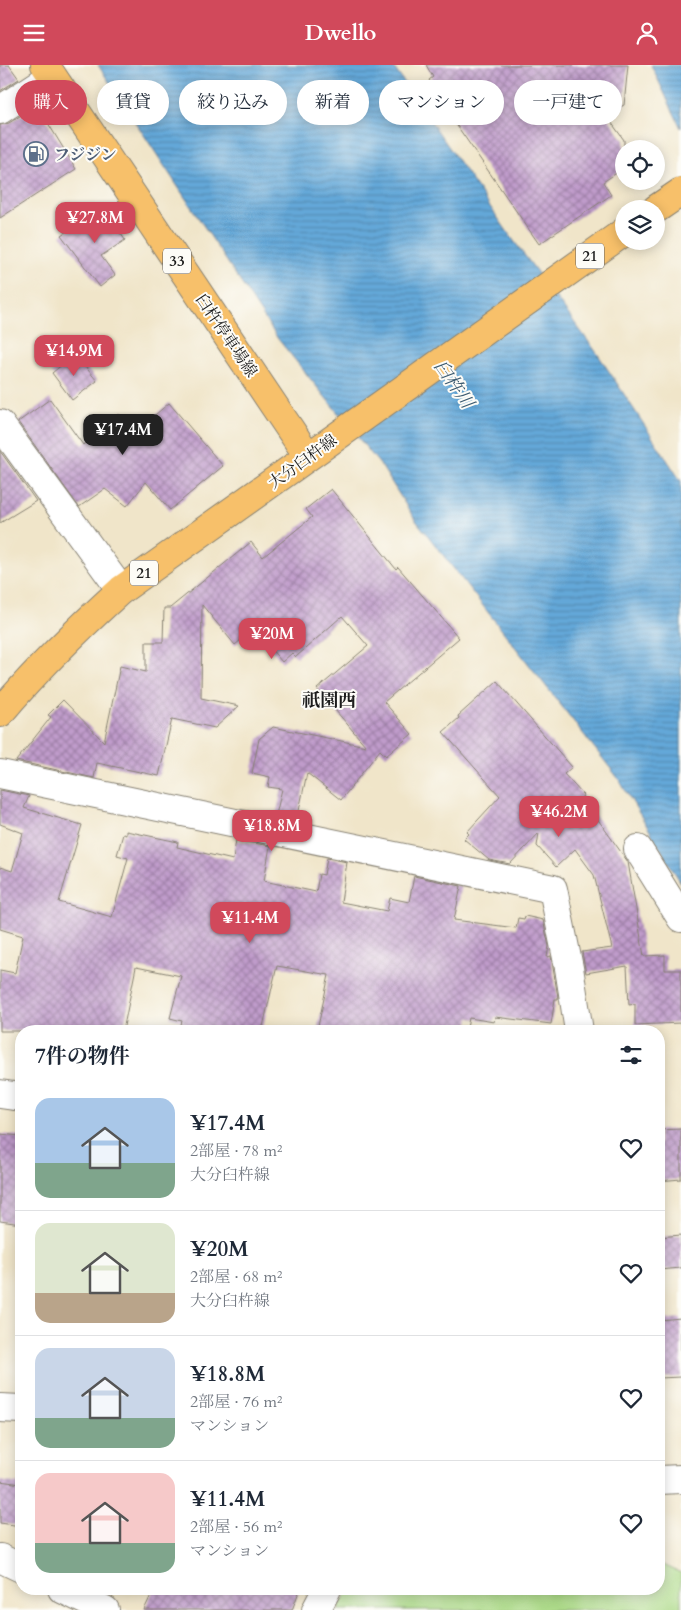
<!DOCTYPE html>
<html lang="ja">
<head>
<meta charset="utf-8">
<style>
	body { margin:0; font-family:Cardo,"Noto Serif JP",serif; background:#f2f2f3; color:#1f2937; height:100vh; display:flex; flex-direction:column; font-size:19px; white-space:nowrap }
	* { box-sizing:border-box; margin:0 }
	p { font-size:16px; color:#747a83 }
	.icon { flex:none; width:28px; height:28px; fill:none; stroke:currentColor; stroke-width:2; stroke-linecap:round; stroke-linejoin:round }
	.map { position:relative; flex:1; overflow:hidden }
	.details { position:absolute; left:15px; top:960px; width:650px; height:570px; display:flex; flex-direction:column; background:#fff; border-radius:20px; box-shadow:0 2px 12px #0003 }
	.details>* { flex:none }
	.guide { position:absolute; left:15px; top:15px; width:651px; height:45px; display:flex; gap:10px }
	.tools { position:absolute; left:615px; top:75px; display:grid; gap:10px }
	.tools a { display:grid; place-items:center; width:50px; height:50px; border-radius:50%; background:#fff; box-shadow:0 2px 12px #0003; font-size:25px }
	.price { position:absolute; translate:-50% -42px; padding:0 11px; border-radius:10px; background:#d1495b; color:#fff; font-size:16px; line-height:32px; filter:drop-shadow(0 1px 2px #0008) }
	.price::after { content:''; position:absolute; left:50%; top:30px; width:15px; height:11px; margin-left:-8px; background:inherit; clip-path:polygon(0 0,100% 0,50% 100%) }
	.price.on { background:#222; color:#fff }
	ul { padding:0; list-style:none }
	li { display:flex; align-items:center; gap:15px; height:125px; padding:0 20px }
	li+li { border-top:1px solid #e0e1e3 }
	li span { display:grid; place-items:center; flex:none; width:140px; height:100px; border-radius:15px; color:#555 }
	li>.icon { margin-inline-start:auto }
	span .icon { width:60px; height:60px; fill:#fffc; stroke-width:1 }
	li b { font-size:21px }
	h2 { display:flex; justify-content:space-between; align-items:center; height:60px; padding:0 20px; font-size:21px }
	.pill { padding:0 18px; border-radius:22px; background:#fff; box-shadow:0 2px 12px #0003; font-size:18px; line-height:45px }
	.pill.on { background:#d1495b; color:#fff }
	header { display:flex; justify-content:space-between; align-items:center; height:65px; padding:0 20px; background:#d1495b; color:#fff; font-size:22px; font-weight:600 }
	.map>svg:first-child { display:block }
	.green { fill:#abd987; stroke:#647a52 }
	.water { fill:url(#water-rules); stroke:#40627a }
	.building { fill:url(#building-cross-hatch) }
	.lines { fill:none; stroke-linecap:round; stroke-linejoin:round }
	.minor-casing { stroke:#868072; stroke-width:30 }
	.major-casing { stroke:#868072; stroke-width:30 }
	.minor { stroke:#fff; stroke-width:28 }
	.major { stroke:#f7c06b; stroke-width:28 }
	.labels { text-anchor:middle; stroke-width:4; stroke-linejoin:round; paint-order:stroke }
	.shield { fill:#fdfcf7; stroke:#605f5e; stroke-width:1 }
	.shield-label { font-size:15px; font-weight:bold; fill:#1c1c1c }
	.service-label { font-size:16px; font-weight:bold; fill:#4e5e75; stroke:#fdfcf7; text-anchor:start }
	.street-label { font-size:16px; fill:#1c1c1c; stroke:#fdfcf7 }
	.water-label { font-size:18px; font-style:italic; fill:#3c5b71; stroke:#fdfcf7 }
	.neighbourhood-label { font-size:18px; font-weight:bold; fill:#1c1c1c; stroke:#fdfcf7 }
</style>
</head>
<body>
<header><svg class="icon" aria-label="menu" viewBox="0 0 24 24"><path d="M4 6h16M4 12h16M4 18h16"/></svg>Dwello<svg class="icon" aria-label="person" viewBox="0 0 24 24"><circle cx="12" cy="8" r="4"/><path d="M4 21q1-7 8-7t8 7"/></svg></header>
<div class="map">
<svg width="681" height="1545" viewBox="0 0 681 1545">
	<defs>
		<pattern id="water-rules" width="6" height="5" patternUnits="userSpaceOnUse" patternTransform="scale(1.25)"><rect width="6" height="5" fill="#64a8d9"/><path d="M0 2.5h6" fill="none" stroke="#5288af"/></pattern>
		<pattern id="building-cross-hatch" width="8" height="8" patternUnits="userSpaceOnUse" patternTransform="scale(1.25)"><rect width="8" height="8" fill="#c09bcb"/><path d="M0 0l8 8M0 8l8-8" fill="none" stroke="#9b7ea4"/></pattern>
	</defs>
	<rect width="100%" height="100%" fill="#fdfcf7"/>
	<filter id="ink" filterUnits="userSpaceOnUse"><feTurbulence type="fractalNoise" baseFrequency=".02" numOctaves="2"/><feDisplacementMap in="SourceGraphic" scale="10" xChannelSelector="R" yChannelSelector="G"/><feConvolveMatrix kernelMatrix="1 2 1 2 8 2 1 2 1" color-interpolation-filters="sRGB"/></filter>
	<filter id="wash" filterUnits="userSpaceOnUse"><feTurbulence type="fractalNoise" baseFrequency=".0096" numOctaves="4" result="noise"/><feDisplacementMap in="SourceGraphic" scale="20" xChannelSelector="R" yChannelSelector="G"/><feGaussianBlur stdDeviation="1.12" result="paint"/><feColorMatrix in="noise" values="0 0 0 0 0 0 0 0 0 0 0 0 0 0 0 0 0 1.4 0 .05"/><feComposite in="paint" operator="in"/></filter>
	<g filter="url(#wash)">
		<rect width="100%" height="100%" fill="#f0e5c9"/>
		<polygon class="green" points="659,1498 681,1508 681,1545 338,1545 348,1524 659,1524"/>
		<g class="water">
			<polygon points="98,0 392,0 511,172 597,288 681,416 681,818 618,713 414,453 382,402 278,274"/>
			<polygon points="651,0 681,0 681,63"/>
		</g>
		<g id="blocks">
			<g class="building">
				<polygon points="0,0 9,0 19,14 0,26"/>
				<polygon points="426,0 628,0 624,40 606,50 624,75 624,103 603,117 611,130 539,179 444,42 446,41 429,15 433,12"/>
				<polygon points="37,40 76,104 0,153 0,60 9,58"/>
				<polygon points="103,142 125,175 101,191 115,210 100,222 61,170"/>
				<polygon points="75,289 97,316 72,335 52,308"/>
				<polygon points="50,334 83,380 119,349 135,367 169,338 223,401 170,445 146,417 127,441 105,424 79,442 18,357"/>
				<polygon points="0,386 36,436 0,458"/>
				<polygon points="331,424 396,504 398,502 459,573 384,637 412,669 386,691 380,685 341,735 307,708 297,755 276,750 282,724 268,722 270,712 252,708 259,674 273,662 366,681 317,624 368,581 342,551 296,592 292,588 282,597 254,564 235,580 202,540 201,633 239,641 215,663 172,654 159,711 97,698 94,713 16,696 51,652 48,650 63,635 104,677 120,601 146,607 146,577 163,577 164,543 170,543 251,477 263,492 312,452 306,444"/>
				<polygon points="497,616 572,702 564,709 583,730 582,732 628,797 644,891 665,890 665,905 681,905 681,958 635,960 635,939 629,940 627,901 586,908 582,887 612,883 594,810 575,784 556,802 537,781 539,768 510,799 489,795 464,774 469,769 467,767 500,731 443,667 459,653 458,651"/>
				<polygon points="0,725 29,731 24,743 82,760 59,837 112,852 128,793 117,790 123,769 126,770 126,766 178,777 177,782 233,795 236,775 270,781 264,816 316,827 319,809 324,810 327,793 347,797 341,837 387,846 390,833 409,837 414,811 461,821 454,855 516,863 518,853 524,854 525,851 543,855 549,881 547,892 551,891 558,932 558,934 555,934 551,959 495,952 494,957 469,953 467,963 457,962 456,966 317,966 329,910 277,901 262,966 179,966 182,956 170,953 181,911 136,902 123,966 0,966 0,905 15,908 23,871 0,864 0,802 12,806 23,768 0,759"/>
				<polygon points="681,1064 681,1114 659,1116 659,1065"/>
				<polygon points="0,1069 21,1071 21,1159 0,1156"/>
				<polygon points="681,1170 681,1203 659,1205 659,1172"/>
				<polygon points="681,1253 681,1312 659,1313 659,1255"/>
				<polygon points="0,1416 21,1419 21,1461 0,1458"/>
				<polygon points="154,1524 300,1524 292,1545 144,1545"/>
			</g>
		</g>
	</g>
	<g filter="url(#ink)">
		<use href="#blocks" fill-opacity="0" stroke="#868072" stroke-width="1"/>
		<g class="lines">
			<defs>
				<g id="minor">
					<polyline points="0,45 52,11"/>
					<polyline points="0,359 121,525"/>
					<polyline points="0,709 553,824 569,903 579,966"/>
					<polyline points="638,784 681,853"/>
					<polyline points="0,1029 21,1032"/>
					<polyline points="0,1343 21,1344"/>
					<polyline points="659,1415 681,1414"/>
					<polyline points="0,1493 21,1503"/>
					<polyline points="62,1524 105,1545"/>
					<polyline points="316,1545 327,1524"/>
				</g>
				<g id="major">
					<polyline points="45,0 308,391"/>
					<polyline points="656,144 681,127"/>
					<path d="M0 648C37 604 78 564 121 525L624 167"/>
				</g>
			</defs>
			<use href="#minor" class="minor-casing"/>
			<use href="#major" class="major-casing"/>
			<use href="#minor" class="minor"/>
			<use href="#major" class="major"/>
		</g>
	</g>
	<defs>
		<symbol id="fuel-ring" viewBox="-11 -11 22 22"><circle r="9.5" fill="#fdfcf7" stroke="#5c6f8a" stroke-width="1.5"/><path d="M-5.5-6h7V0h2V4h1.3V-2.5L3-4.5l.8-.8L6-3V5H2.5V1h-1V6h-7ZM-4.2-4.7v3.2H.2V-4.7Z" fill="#5c6f8a"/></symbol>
	</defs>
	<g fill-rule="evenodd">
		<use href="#fuel-ring" x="22" y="75" width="28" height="28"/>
	</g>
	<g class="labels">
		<g class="shield">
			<rect x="576" y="178.5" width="28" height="25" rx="4"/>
			<rect x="163" y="183.5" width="28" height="25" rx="4"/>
			<rect x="130" y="495.5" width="28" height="25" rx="4"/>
		</g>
		<g class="shield-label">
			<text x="590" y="196">21</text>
			<text x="177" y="201">33</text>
			<text x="144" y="513">21</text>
		</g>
		<g class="service-label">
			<text x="54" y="95">フジジン</text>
		</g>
		<g class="street-label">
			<text transform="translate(227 270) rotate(56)" y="6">臼杵停車場線</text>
			<text transform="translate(302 396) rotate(-36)" y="6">大分臼杵線</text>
		</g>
		<g class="water-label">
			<text transform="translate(454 319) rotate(55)" y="6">臼杵川</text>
		</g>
		<g class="neighbourhood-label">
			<text x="329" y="641">祇園西</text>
		</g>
	</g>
</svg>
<div class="tools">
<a><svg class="icon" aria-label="locate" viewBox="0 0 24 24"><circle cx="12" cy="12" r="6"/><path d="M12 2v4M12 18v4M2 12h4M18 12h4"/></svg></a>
<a><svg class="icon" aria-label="layers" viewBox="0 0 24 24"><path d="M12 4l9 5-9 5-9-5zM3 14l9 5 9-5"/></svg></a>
</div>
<b class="price" style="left:95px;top:179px">¥27.8M</b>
<b class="price" style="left:74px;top:312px">¥14.9M</b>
<b class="price on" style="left:123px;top:391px">¥17.4M</b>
<b class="price" style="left:272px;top:595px">¥20M</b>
<b class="price" style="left:559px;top:773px">¥46.2M</b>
<b class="price" style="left:272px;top:787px">¥18.8M</b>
<b class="price" style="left:250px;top:879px">¥11.4M</b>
<div class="guide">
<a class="pill on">購入</a>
<a class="pill">賃貸</a>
<a class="pill">絞り込み</a>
<a class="pill">新着</a>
<a class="pill">マンション</a>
<a class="pill">一戸建て</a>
</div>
<section class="details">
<h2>7件の物件<svg class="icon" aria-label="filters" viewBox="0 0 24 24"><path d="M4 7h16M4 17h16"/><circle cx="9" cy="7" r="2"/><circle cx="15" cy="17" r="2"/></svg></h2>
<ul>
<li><span style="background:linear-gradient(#a9c7e8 65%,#7fa58c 0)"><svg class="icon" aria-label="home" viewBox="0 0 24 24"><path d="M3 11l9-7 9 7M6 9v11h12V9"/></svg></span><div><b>¥17.4M</b><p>2部屋 · 78 m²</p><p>大分臼杵線</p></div><svg class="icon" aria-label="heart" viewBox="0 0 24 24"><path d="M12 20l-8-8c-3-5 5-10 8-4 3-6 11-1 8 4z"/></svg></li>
<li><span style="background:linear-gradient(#dfe7d0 70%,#b9a48a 0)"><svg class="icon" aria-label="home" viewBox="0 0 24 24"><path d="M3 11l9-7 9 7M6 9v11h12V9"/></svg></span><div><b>¥20M</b><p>2部屋 · 68 m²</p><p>大分臼杵線</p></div><svg class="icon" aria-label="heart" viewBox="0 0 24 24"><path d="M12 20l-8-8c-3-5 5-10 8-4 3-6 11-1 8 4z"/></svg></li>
<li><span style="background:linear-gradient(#c9d6e8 70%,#7fa58c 0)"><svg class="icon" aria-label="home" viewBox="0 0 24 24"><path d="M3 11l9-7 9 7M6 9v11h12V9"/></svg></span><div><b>¥18.8M</b><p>2部屋 · 76 m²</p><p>マンション</p></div><svg class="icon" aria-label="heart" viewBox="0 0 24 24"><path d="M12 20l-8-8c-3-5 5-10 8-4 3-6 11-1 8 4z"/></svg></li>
<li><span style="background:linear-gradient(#f6c9c9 70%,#7fa58c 0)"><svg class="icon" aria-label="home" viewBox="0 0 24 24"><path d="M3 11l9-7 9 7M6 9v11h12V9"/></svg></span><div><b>¥11.4M</b><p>2部屋 · 56 m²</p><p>マンション</p></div><svg class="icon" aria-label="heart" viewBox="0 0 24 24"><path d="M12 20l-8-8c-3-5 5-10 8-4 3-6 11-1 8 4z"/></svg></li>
</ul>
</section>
</div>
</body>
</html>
